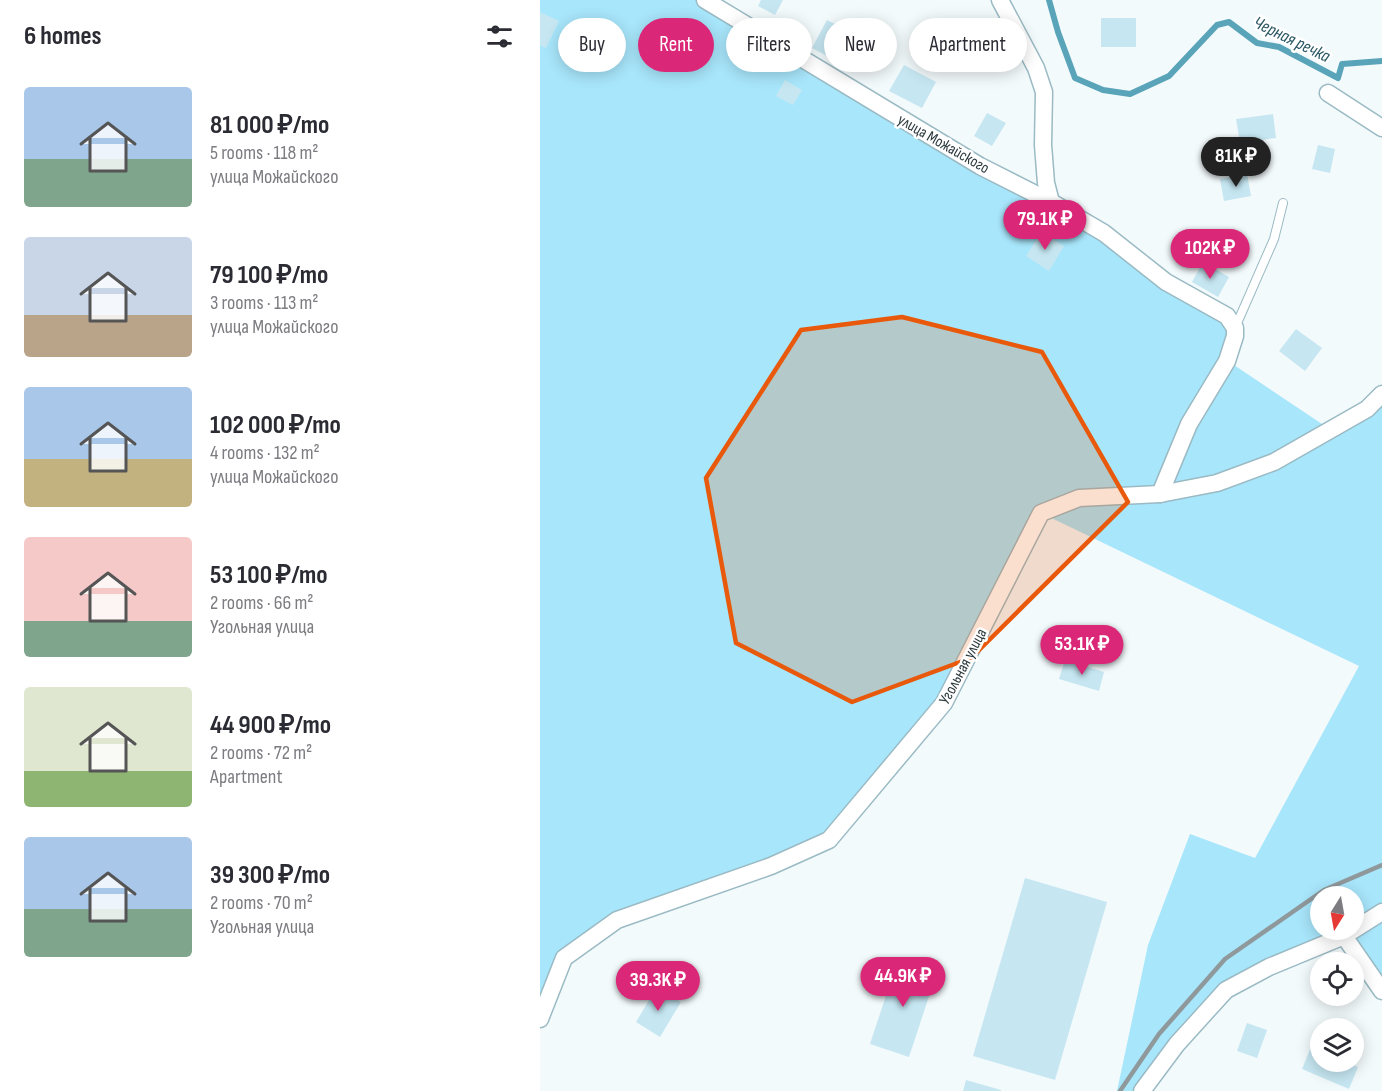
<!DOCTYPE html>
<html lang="en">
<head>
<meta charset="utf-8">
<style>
	body { margin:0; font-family:"Sofia Sans Condensed",sans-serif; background:#f2f2f3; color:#2b2b33; height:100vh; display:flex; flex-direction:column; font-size:22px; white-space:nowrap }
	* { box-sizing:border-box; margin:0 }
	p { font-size:20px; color:#7c7c81 }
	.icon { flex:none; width:33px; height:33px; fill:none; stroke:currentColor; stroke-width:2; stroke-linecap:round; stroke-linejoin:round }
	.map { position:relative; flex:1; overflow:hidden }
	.panel { display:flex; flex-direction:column; background:#fff; width:540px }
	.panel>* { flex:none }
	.guide { position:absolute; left:18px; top:18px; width:570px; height:54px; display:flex; gap:12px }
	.needle { width:39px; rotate:191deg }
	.controls { position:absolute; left:770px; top:886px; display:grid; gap:12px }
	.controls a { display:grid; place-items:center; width:54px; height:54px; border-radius:50%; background:#fff; box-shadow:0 3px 15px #0003; font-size:30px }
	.price { position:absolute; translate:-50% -51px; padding:0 14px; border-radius:21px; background:#db2777; color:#fff; font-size:20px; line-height:39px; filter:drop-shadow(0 2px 3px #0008) }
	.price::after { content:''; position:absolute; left:50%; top:36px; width:18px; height:14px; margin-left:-9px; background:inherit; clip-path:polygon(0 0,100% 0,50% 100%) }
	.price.current { background:#222; color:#fff }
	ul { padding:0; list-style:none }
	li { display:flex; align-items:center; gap:18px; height:150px; padding:0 24px }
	li span { display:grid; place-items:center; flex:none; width:168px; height:120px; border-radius:6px; color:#555 }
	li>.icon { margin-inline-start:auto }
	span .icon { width:72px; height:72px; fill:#fffc; stroke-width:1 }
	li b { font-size:26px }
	h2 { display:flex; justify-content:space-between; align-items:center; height:72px; padding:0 24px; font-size:26px }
	.tag { padding:0 21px; border-radius:27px; background:#fff; box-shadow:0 3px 15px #0003; font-size:21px; line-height:54px }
	.tag.current { background:#db2777; color:#fff }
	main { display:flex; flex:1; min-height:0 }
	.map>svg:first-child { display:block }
	.green { fill:#a8e6fb; fill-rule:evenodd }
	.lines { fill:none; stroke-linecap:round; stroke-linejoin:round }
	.stream { stroke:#5aa4b9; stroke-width:6 }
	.building { fill:#c6e7f2 }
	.lane-casing { stroke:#9abac4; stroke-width:10 }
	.street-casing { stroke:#9abac4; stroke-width:19 }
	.lane { stroke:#fff; stroke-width:8 }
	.street { stroke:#fff; stroke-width:16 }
	.rail { stroke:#8f999c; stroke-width:4.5 }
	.marked { fill:#e8590c; fill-opacity:0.2; stroke:#e8590c; stroke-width:4.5; stroke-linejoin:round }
	.labels { text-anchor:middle; stroke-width:5; stroke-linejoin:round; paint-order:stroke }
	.street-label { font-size:16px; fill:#2d3a3e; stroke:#fff }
	.water-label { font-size:18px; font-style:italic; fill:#2a5663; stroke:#fff }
</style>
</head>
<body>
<main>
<section class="panel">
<h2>6 homes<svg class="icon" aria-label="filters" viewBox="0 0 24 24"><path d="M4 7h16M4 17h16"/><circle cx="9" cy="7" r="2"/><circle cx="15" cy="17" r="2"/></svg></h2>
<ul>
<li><span style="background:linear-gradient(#a9c7e8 60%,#7fa58c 0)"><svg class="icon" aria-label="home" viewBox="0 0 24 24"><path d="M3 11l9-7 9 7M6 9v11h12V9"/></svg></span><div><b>81 000 ₽/mo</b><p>5 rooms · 118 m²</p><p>улица Можайского</p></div></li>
<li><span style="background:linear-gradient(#c9d6e8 65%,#b9a48a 0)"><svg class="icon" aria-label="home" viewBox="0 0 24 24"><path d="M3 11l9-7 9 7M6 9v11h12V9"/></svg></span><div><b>79 100 ₽/mo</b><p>3 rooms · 113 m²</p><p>улица Можайского</p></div></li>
<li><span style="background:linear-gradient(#a9c7e8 60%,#c2b280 0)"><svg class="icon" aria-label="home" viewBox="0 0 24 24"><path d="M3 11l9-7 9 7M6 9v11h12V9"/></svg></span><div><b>102 000 ₽/mo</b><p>4 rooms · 132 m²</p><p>улица Можайского</p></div></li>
<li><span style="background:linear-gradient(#f6c9c9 70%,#7fa58c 0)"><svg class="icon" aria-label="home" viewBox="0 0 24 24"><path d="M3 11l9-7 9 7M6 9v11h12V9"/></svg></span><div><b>53 100 ₽/mo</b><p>2 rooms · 66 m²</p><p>Угольная улица</p></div></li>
<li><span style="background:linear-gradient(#dfe7d0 70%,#8fb573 0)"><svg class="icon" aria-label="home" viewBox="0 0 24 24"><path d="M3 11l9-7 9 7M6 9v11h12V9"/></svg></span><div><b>44 900 ₽/mo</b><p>2 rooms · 72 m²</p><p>Apartment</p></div></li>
<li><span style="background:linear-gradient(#a9c7e8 60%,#7fa58c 0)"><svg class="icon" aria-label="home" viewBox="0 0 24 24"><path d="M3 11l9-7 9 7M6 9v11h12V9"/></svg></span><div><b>39 300 ₽/mo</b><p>2 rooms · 70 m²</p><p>Угольная улица</p></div></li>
</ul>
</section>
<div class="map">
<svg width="842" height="1091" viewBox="0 0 842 1091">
	<rect width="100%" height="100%" fill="#f3fafc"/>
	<path class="green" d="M0 0H178L687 316 688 361 791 430 842 394V991L804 936 686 990 602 1091H577L608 945 650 834 715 858 819 666 501 513 404 703 289 840 77 920 24 958 0 1019ZM780 897H813V930H780Z"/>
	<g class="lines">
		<polyline class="stream" points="509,0 518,32 535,78 563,90 590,94 629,76 677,25 689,22 717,43 739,47 798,78 802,64 842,61"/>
	</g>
	<g class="building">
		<polygon points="221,0 243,0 235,15 218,6"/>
		<polygon points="0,12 19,21 6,48 0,45"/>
		<rect x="561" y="18" width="35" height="29"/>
		<polygon points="287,20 318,36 304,65 272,48"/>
		<polygon points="364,65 396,82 382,108 349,91"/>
		<polygon points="245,80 262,90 253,105 236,96"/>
		<polygon points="447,113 466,123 452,146 434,136"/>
		<polygon points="733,114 736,138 700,143 696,119"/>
		<polygon points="778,145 795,149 790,173 772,169"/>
		<polygon points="707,174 711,196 684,201 680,179"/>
		<polygon points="501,232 524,246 509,271 486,256"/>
		<polygon points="663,262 689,277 678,297 652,282"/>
		<polygon points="756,329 782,348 765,371 739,351"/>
		<polygon points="525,660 564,672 559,691 519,679"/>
		<polygon points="485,878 567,902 515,1080 433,1056"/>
		<polygon points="358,959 397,972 369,1057 330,1044"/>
		<polygon points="117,987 141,1002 120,1037 96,1022"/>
		<polygon points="707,1023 727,1030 717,1058 697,1051"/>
		<polygon points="771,1047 780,1051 780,1062 806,1062 818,1067 809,1089 762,1069"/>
		<polygon points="426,1080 461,1090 461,1091 423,1091"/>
	</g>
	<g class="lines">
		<defs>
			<polyline id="lane" points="695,328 734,239 743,203"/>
			<g id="street">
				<polyline points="165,0 440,166 511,202 564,233 626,282 687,316 695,328 695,336 687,361 649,424 620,494"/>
				<polyline points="460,0 496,68 504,92 503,145 506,183 511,202"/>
				<polyline points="788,93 842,128"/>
				<polyline points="804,936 842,991"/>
				<polyline points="0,1019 24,958 77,920 231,866 289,840 404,703 501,513 539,498 620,494 677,483 734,462 827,409 842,394"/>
				<polyline points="602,1091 637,1044 686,990 729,967 804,936 842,912"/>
			</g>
		</defs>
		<use href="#lane" class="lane-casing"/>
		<use href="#street" class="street-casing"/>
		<use href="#lane" class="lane"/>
		<use href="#street" class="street"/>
		<polyline class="rail" points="580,1091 619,1034 685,959 784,890 842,865"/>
	</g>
	<path class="marked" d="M362 317 502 352 588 502 431 658 312 702 196 643 166 478 261 330Z"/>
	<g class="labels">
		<g class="street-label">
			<text transform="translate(404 143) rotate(30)" y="6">улица Можайского</text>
			<text transform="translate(422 666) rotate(-62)" y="6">Угольная улица</text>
		</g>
		<g class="water-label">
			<text transform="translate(752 39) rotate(26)" y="6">Черная речка</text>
		</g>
	</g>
</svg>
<div class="controls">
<a><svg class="needle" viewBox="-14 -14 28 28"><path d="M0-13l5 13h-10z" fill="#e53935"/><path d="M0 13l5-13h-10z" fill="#7c7c81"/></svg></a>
<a><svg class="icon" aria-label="locate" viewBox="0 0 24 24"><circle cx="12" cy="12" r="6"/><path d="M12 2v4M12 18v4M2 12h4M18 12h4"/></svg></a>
<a><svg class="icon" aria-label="layers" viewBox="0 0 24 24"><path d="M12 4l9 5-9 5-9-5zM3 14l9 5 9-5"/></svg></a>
</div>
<b class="price current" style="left:696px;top:188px">81K ₽</b>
<b class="price" style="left:505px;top:251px">79.1K ₽</b>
<b class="price" style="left:670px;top:280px">102K ₽</b>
<b class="price" style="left:542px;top:676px">53.1K ₽</b>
<b class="price" style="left:363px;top:1008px">44.9K ₽</b>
<b class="price" style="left:118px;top:1012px">39.3K ₽</b>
<div class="guide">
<a class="tag">Buy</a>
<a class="tag current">Rent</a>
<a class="tag">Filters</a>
<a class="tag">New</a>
<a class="tag">Apartment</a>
</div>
</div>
</main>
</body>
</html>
